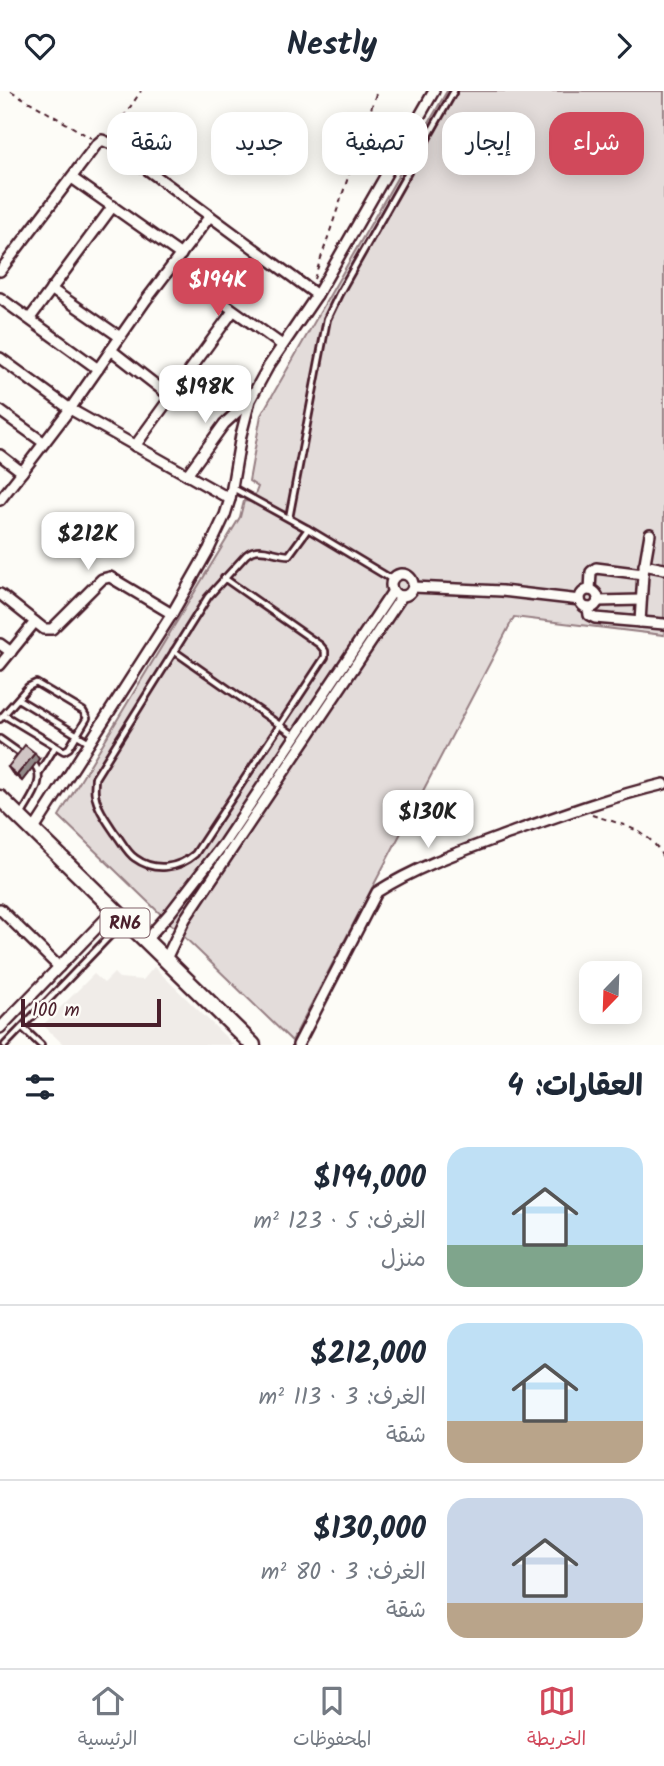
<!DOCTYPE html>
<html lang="ar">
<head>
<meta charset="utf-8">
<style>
	body { margin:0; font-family:Kalam,"Playpen Sans Arabic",sans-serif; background:#f2f2f3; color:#1f2937; direction:rtl; height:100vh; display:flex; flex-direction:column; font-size:26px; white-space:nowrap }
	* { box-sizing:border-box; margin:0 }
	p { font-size:23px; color:#747a83 }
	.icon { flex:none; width:38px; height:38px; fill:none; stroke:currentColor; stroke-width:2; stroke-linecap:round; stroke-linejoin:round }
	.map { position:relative; height:954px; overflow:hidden; direction:ltr }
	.sheet { display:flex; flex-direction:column; background:#fff; flex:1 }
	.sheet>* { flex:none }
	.top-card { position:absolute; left:21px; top:21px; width:623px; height:63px; direction:rtl; display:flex; gap:14px }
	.needle { width:46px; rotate:203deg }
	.tools { position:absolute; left:579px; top:870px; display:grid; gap:14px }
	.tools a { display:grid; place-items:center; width:63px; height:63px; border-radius:14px; background:#fff; box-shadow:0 4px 18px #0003; font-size:35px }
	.scale { position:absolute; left:21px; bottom:18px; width:140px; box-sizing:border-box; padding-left:7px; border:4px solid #4a1f2b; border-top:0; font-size:19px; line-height:24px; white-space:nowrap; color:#4a1f2b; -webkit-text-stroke:5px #fdfcf7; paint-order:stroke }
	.price { position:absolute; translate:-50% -60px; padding:0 16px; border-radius:14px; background:#fff; color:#222; font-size:23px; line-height:46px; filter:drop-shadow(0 2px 4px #0008) }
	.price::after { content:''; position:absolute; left:50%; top:42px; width:21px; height:16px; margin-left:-10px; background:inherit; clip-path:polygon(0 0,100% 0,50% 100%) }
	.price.current { background:#d1495b; color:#fff }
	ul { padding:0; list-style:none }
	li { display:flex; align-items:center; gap:21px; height:175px; padding:0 21px }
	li+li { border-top:2px solid #e0e1e3 }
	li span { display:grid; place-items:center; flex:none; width:196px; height:140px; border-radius:21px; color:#555 }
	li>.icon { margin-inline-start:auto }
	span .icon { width:84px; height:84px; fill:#fffc; stroke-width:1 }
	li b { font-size:30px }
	h2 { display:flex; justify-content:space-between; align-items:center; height:84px; padding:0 21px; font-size:30px }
	.chip { padding:0 24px; border-radius:21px; background:#fff; box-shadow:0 4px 18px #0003; font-size:24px; line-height:63px }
	.chip.current { background:#d1495b; color:#fff }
	header { display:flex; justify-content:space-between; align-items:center; height:91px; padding:0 21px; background:#fff; font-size:32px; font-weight:700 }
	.menu { display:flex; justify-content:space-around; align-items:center; height:98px; border-top:2px solid #e0e1e3; background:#fff; font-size:19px; color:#747a83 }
	.menu a { display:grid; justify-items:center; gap:4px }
	.menu .current { color:#d1495b }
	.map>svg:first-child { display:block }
	.built { fill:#f0ece8 }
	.green { fill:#e3dcda; stroke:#967e82; stroke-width:2 }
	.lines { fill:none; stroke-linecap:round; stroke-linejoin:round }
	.service-casing { stroke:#4a1f2b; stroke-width:10 }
	.minor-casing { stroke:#4a1f2b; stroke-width:14 }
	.primary-casing { stroke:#4a1f2b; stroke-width:19 }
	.path { stroke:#4a1f2b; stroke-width:2; stroke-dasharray:5 5; stroke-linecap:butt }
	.service { stroke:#fdfcf7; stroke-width:4.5 }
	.minor { stroke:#fdfcf7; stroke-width:9 }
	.primary { stroke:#fdfcf7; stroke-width:14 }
	.wall { fill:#b3a9a9; stroke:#4a1f2b; stroke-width:2 }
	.shaded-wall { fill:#928a89; stroke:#4a1f2b; stroke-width:2 }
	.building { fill:#d0c5c4; stroke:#4a1f2b; stroke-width:2 }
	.labels { text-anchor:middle; stroke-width:6; stroke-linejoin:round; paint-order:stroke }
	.shield { fill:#fdfcf7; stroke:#806168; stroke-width:2 }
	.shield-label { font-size:18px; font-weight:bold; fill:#4a1f2b }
</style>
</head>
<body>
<header><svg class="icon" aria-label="forward" viewBox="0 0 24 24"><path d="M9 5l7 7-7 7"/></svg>Nestly<svg class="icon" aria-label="heart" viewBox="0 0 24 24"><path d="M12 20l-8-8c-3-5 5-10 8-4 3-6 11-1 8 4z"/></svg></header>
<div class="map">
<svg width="664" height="954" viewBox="0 0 664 954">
	<rect width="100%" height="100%" fill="#fdfcf7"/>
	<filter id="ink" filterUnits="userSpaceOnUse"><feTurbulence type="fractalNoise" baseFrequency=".0143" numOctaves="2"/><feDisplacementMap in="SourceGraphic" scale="14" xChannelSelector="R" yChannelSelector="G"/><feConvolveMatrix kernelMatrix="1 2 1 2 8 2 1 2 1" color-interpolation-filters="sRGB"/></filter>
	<g filter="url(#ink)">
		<polygon class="built" points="154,876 234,954 64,954 43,934 94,883 104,892 114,882 119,887 143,889"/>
		<polygon class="green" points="447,0 664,0 664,544 514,526 292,950 59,725 240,426 244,410 252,411 258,396 249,390 261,324"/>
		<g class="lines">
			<defs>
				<g id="service">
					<polyline points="233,397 308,438 393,489"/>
					<polyline points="289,427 327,228 339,203 454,0"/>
					<path d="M224 487 320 554 325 560V566L195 763C178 778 154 781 135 767 127 762 121 749 115 742 107 730 97 717 95 703 94 698 95 692 95 687L208 506 246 464C259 453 274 464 289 464L308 438"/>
					<polyline points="174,560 294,644"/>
					<polyline points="18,608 89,651"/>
					<polyline points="0,628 28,596 36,592 83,620 87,627 69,657 64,660 4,624"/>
					<polyline points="0,648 24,665"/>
					<polyline points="40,680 55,656"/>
					<path d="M22 723C30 708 47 689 34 673"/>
					<polyline points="23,937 41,954"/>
					<polyline points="5,954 123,831"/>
				</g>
				<g id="minor">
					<polyline points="72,87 181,164"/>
					<polyline points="172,175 282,254"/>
					<polyline points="0,180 96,54 102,49 114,54 317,204"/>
					<polyline points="51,198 120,246"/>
					<polyline points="0,207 98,278"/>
					<polyline points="30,227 113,115"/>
					<polyline points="111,259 170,305"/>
					<polyline points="0,267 70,318 230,408"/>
					<polyline points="0,320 43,351"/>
					<polyline points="135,355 233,220"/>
					<polyline points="0,364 22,381 70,318 146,209 210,125"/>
					<polyline points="187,384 224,333 249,310"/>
					<polyline points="0,409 22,381"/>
					<polyline points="644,474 664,478"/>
					<circle cx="402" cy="494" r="11"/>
					<polyline points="413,496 502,500 580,509"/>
					<polyline points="590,499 591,481 596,477 643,483"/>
					<circle cx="589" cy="508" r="9"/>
					<polyline points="0,503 44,538 52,538 102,488 110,486 172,523"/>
					<polyline points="598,510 641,509"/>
					<polyline points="588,517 589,524 595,527 664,533"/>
					<polyline points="640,531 643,483 650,443"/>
					<polyline points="0,553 11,561"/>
					<polyline points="0,574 35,531"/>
					<polyline points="33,740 172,523 209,458 225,424 230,408 241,344 250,309 268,276 317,204 434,0"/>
					<polyline points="0,818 59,876"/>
					<polyline points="145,850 170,822 224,752 393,500"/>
					<polyline points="165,870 185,828 402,505"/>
					<polyline points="0,937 114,819"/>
					<path d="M298 954 377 801C416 776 462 760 505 744 558 725 609 706 664 693"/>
				</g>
				<polyline id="primary" points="0,707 253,954"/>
			</defs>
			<use href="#service" class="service-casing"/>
			<use href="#minor" class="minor-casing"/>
			<use href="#primary" class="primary-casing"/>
			<g class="path">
				<polyline points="11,0 91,47"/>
				<polyline points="112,43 141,0"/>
				<polyline points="314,188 377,0"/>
				<path d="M592 724C620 733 654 739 664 770"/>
			</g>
			<use href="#service" class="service"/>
			<use href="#minor" class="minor"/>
			<use href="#primary" class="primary"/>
		</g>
		<polygon class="wall" points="39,668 22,690 12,682 8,676"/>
		<polygon class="shaded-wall" points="35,662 39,668 22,690 17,684"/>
		<polygon class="building" points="25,654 35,662 17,684 8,676"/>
	</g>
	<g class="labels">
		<rect class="shield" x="100.5" y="817.5" width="49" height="29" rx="5"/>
		<g class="shield-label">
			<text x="125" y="838">RN6</text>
		</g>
	</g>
</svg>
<div class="tools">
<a><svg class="needle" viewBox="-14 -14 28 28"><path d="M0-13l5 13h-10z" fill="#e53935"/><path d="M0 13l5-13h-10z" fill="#747a83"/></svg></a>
</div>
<div class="scale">100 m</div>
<b class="price current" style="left:218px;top:227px">$194K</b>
<b class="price" style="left:205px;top:334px">$198K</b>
<b class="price" style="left:88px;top:481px">$212K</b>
<b class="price" style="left:428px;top:759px">$130K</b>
<div class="top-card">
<a class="chip current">شراء</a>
<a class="chip">إيجار</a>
<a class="chip">تصفية</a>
<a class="chip">جديد</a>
<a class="chip">شقة</a>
</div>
</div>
<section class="sheet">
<h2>العقارات: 4<svg class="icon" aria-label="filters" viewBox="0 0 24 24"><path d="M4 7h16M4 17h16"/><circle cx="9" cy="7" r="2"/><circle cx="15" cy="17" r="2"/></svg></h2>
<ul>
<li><span style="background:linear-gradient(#bfe0f5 70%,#7fa58c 0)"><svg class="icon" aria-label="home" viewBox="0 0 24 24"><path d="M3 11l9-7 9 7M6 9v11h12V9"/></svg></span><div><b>$194,000</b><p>الغرف: 5 · 123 m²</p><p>منزل</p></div></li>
<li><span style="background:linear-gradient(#bfe0f5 70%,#b9a48a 0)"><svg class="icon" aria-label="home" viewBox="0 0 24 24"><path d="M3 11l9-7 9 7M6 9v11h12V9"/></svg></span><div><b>$212,000</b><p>الغرف: 3 · 113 m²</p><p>شقة</p></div></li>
<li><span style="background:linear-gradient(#c9d6e8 75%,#b9a48a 0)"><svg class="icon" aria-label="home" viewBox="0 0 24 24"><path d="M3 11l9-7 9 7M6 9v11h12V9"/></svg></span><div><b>$130,000</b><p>الغرف: 3 · 80 m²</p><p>شقة</p></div></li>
</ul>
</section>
<nav class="menu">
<a class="current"><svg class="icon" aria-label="map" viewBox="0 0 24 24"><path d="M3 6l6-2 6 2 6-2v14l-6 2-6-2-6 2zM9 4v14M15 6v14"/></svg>الخريطة</a>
<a><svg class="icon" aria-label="saved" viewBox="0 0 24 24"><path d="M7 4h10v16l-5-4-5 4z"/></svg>المحفوظات</a>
<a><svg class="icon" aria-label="home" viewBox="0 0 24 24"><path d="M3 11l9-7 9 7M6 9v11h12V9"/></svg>الرئيسية</a>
</nav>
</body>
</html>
